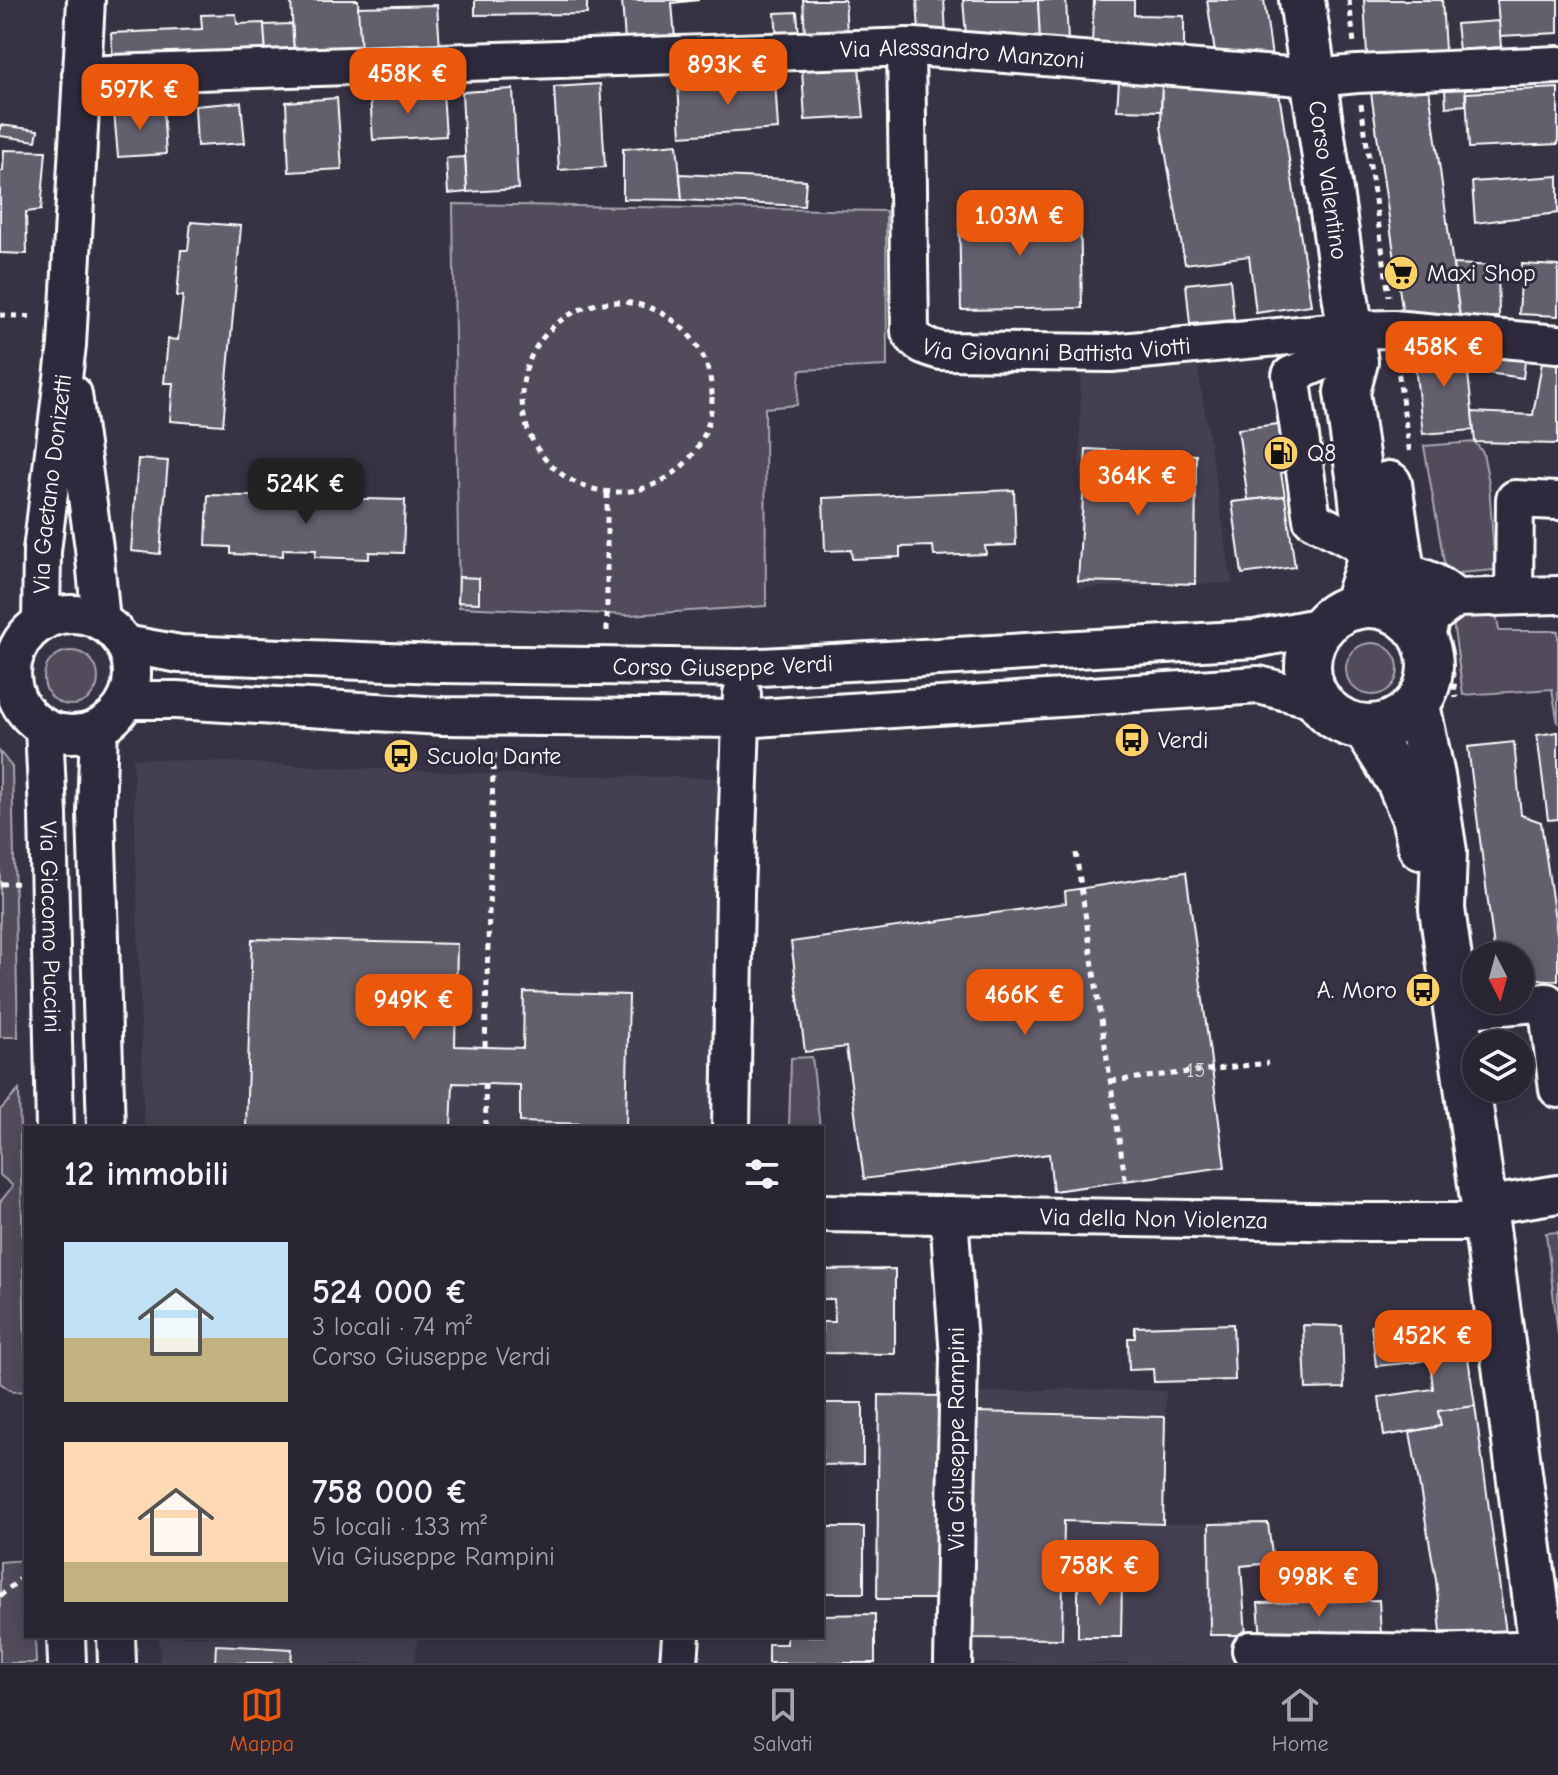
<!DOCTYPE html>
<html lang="it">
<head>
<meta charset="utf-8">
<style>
	body { margin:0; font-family:"Comic Neue",sans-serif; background:#353240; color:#f1f3f6; height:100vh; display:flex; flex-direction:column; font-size:30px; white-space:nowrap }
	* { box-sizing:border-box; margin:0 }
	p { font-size:26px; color:#a5a5ac }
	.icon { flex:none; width:44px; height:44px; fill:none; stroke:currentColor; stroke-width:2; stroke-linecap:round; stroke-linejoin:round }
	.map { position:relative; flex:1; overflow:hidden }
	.details { position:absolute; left:24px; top:1126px; width:800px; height:512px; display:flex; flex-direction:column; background:#292634; border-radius:0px; box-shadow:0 4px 20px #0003,0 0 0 2px #45434f }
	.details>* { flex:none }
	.needle { width:52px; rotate:174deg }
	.tools { position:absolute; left:1462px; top:942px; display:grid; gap:16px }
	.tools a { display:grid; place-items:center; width:72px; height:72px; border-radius:50%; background:#292634; box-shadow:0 4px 20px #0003,0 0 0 2px #45434f; font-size:40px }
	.price { position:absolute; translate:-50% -68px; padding:0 18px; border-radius:16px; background:#ea580c; color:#fff; font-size:26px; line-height:52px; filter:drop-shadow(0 2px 4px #0008) }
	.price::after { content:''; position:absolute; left:50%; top:48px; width:24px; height:18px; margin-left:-12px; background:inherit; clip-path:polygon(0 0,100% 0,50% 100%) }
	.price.current { background:#222; color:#fff }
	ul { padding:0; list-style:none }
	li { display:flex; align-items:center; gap:24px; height:200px; padding:0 40px }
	li span { display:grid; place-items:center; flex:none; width:224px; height:160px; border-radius:0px; color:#555 }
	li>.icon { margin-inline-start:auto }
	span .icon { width:96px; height:96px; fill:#fffc; stroke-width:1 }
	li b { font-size:34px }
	h2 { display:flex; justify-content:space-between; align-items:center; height:96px; padding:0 40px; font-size:34px }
	.tab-bar { display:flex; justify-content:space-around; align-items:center; height:112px; border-top:2px solid #45434f; background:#292634; font-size:22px; color:#a5a5ac }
	.tab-bar a { display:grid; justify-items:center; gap:4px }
	.tab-bar .current { color:#ea580c }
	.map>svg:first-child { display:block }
	.built { fill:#444051 }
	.green { fill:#514c5c; stroke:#a8a6ae; stroke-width:2 }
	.building { fill:#635f6d; stroke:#fff; stroke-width:2 }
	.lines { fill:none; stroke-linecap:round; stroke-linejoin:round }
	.minor-casing { stroke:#fff; stroke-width:42 }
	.major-casing { stroke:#fff; stroke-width:50 }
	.path { stroke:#fff; stroke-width:5; stroke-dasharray:6 6; stroke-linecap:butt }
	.minor { stroke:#2f2a3d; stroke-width:36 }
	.major { stroke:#2f2a3d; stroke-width:44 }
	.labels { text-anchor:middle; stroke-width:6; stroke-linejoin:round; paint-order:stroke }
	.number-label { font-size:20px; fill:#d8d7da }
	.street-label { font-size:24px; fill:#fff; stroke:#2f2a3d }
	.poi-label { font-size:24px; fill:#fff; stroke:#2f2a3d; text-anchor:start }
</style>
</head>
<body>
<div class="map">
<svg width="1558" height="1663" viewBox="0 0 1558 1663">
	<rect width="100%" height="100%" fill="#373345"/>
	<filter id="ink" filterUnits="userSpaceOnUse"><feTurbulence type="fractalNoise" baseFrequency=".0125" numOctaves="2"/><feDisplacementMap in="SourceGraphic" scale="16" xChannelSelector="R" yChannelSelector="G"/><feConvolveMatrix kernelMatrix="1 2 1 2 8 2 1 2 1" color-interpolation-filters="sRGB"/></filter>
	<g filter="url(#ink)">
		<g class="built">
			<polygon points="1197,363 1232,583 1078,588 1081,365"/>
			<polygon points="133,758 493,774 719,778 710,1128 144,1128"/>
			<polygon points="1068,1389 1166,1391 1163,1524 1268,1523 1273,1563 1241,1566 1247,1663 973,1663 976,1393"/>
			<polygon points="159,1636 418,1636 414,1663 160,1663"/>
		</g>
		<g class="green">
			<polygon points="453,204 886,211 887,366 800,370 797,405 765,408 766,606 629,615 459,607"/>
			<polygon points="1475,442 1483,453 1489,483 1495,570 1446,574 1424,446"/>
			<polygon points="1496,612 1499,631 1558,631 1558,724 1552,689 1463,695 1452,614"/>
			<circle cx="1372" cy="669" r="26"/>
			<circle cx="71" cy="678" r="27"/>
			<polygon points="0,752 12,767 18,1037 0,1037"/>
			<polygon points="812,1057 820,1128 789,1128 791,1058"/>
			<polygon points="19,1090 26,1391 13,1392 0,1383 0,1202 13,1186 0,1175 0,1110"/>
			<polygon points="1558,1232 1558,1334 1546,1233"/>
			<polygon points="26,1560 26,1636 35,1636 36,1663 0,1663 0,1562"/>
		</g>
		<g class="building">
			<polygon points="291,0 358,0 361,51 294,53"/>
			<polygon points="475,0 587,0 587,14 475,15"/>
			<polygon points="622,0 699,0 672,3 675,39 625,41"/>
			<polygon points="803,0 845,0 847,33 805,35"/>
			<polygon points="917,0 944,0 946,34 919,32"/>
			<polygon points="963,0 1038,0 1040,39 966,35"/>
			<polygon points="1038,0 1066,0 1068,41 1040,39"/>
			<polygon points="1094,0 1134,0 1134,15 1184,16 1184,50 1092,43"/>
			<polygon points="1207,0 1264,0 1272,57 1215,53"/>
			<polygon points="1364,0 1442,0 1445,51 1367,55"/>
			<polygon points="1497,0 1558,0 1558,33 1500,36"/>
			<polygon points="437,5 440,48 361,51 358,7"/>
			<polygon points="797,12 799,35 777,36 775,13"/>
			<polygon points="236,14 237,24 264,23 266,54 113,60 111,33 202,29 201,15"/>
			<polygon points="1499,21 1501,47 1459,50 1456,24"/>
			<polygon points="292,24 294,53 266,54 264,25"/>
			<polygon points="859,67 864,117 805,120 802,69"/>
			<polygon points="775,79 778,129 681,136 678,84"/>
			<polygon points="1119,81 1162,84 1161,111 1117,110"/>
			<polygon points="600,84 605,167 559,170 554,87"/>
			<polygon points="1162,84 1279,93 1311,305 1256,313 1249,256 1185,264 1161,127"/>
			<polygon points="1465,88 1466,105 1446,107 1445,90"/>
			<polygon points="1558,88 1558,144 1469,148 1466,93"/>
			<polygon points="513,89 518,189 467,192 462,92"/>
			<polygon points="1429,89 1460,317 1404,322 1371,93"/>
			<polygon points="443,92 446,136 373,140 370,95"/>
			<polygon points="337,98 342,169 289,172 286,102"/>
			<polygon points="241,102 245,143 197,146 195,106"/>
			<polygon points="163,108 166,154 118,157 114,111"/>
			<polygon points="0,125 38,130 36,141 0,136"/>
			<polygon points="677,144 682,200 623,199 623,149"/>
			<polygon points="4,150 46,151 41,210 26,212 27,254 0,253 0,171 3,171"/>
			<polygon points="465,157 467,192 448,194 446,158"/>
			<polygon points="680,174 806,180 804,206 682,200"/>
			<polygon points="1558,176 1558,213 1475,223 1472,182"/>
			<polygon points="1080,207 1082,308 961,310 959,209"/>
			<polygon points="191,222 241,226 223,425 170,421 173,383 164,383 168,339 178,340 183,296 177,296 181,250 188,250"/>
			<polygon points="1453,264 1498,266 1499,317 1460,317"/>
			<polygon points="1522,264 1558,266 1558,316 1519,314"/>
			<polygon points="1230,279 1234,320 1190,324 1186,284"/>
			<polygon points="1465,345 1474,430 1423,434 1413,349"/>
			<polygon points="1476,347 1526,353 1523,378 1474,371"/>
			<polygon points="1543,357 1558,359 1558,444 1475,442 1472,412 1533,415"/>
			<polygon points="1310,420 1317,468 1281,473 1285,496 1248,500 1238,429"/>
			<polygon points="1086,449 1196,455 1195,584 1078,581"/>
			<polygon points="138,459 168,461 160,554 131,551"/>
			<polygon points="1014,490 1016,545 985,546 986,554 934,556 933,546 900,547 900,557 852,559 851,550 825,551 823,498"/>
			<polygon points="208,495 405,500 403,553 369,552 369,559 315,557 316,550 283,549 283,556 231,554 231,547 206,546"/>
			<polygon points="1285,496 1295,567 1242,574 1232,502"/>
			<polygon points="459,577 479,578 479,603 458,602"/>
			<polygon points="1558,732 1558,819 1548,820 1537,735"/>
			<polygon points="1514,742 1521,815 1541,822 1558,940 1558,981 1520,977 1520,956 1495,956 1468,747"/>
			<polygon points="1186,872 1225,1167 1053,1191 1049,1154 864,1179 846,1047 805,1052 791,942 1066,903 1065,891"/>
			<polygon points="252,939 457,944 455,1046 523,1048 524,992 629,995 626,1125 520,1122 520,1085 453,1083 451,1128 246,1128"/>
			<polygon points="895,1269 895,1354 822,1353 822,1322 835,1322 834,1299 822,1299 822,1270"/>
			<polygon points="1462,1316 1475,1406 1438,1411 1441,1426 1384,1436 1379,1397 1433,1389 1430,1359 1416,1362 1409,1321"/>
			<polygon points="1409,1321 1416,1362 1376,1366 1371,1325"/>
			<polygon points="1233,1324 1235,1380 1154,1382 1153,1369 1129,1370 1128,1338 1135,1338 1135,1327"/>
			<polygon points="1303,1325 1342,1326 1344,1388 1306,1389"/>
			<polygon points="879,1395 940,1396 938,1599 877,1599"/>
			<polygon points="822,1403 863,1403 863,1464 822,1465"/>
			<polygon points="1475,1406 1506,1633 1441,1632 1436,1580 1410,1432 1441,1426 1438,1411"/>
			<polygon points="975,1412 1165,1417 1163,1524 1064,1521 1062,1639 973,1638"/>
			<polygon points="1268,1523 1273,1563 1241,1566 1246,1635 1210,1635 1209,1524"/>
			<rect x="822" y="1527" width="42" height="66"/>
			<polygon points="1078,1580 1122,1580 1121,1637 1078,1637"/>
			<polygon points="1379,1600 1381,1635 1261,1639 1258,1603"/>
			<polygon points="875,1614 875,1663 768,1663 768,1644 787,1644 787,1636 822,1636 822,1615"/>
			<polygon points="216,1645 292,1649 291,1663 215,1663"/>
		</g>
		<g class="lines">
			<defs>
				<g id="minor">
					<path id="s1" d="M906 47 910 332C918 345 927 347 941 351L1111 353 1351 330 1393 329 1558 344"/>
					<path id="s2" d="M81 75 914 47 1315 78 1357 74 1558 65"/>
					<polyline points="1354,348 1291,375 1312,519 1367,548"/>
					<polyline points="73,394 94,548 101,622"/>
					<path d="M1402 572C1426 577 1437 582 1456 598"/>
					<polyline points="1514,595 1515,499 1558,501"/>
					<circle cx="72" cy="674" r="60"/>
					<path id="s3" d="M41 623 42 551 67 345 86 0"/>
					<polyline points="1425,641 1431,617 1456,598 1558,595"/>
					<path id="s4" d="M124 644 180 654 440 664 743 668 1255 639 1323 626"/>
					<polyline points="127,700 176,700 442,716 741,719 1259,685 1318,700"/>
					<path id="s5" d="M44 727 48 814 55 1128"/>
					<polyline points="99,728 96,813 106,1128"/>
					<polyline points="1457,1010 1547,1002 1558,1089"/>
					<polyline points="731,1128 735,894 742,694"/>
					<polyline points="1484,1206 1558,1194"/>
					<path id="s6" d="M822 1213 1364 1222H1486"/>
					<polyline points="949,1215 959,1357 953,1663"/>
					<polyline points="66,1636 67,1663"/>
					<polyline points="116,1636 117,1663"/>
					<polyline points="1251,1650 1439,1653 1542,1649"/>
					<polyline points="679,1663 681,1636"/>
				</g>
				<g id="major">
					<path id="s7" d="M1302 0 1355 362 1347 392 1360 483 1369 563 1355 607"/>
					<polyline points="1389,484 1409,620"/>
					<circle cx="1369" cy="666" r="61"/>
					<polyline points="1417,705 1432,776 1444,852 1442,909 1484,1206 1544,1663"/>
					<polyline points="1365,727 1399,781 1414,817 1421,847"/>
				</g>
			</defs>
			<use href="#minor" class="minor-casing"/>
			<use href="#major" class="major-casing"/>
			<g class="path">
				<polyline points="1349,0 1354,43"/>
				<polyline points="1361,104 1389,296"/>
				<circle cx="617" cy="397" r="95"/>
				<polyline points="0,315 35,317"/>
				<polyline points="1397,362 1410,455"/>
				<polyline points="607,493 607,634"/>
				<polyline points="1451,660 1456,698"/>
				<polyline points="1076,853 1126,1185"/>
				<polyline points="0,884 17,883"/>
				<polyline points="485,1047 493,774 495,748"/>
				<polyline points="1111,1081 1268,1063"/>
				<polyline points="485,1084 486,1128"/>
				<polyline points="0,1596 26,1574"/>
			</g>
			<use href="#minor" class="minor"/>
			<use href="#major" class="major"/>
		</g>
	</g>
	<defs>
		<symbol id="supermarket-disc" viewBox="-11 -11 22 22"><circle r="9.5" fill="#ffd166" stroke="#2f2a3d"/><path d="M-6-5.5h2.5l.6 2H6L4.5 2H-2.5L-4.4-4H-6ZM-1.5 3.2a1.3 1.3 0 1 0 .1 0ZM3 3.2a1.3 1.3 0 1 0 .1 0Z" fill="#111"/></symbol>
		<symbol id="fuel-disc" viewBox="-11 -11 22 22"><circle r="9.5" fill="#ffd166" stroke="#2f2a3d"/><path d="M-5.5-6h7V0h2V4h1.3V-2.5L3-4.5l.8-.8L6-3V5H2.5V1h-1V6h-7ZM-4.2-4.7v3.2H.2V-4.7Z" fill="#111"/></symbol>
		<symbol id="bus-disc" viewBox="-11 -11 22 22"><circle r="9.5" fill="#ffd166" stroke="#2f2a3d"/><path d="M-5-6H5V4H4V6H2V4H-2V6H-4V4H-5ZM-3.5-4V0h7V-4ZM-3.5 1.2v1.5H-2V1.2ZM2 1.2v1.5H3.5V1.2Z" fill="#111"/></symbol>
	</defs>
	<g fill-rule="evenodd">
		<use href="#supermarket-disc" x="1381" y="253" width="40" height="40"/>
		<use href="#fuel-disc" x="1261" y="433" width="40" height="40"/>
		<use href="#bus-disc" x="1112" y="720" width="40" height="40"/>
		<use href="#bus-disc" x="381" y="736" width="40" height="40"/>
		<use href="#bus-disc" x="1403" y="970" width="40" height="40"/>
	</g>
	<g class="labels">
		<g class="number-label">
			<text x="1196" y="1077">15</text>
		</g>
		<g class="street-label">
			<text dy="8" stroke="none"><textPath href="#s2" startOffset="882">Via Alessandro Manzoni</textPath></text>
			<text dy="8" stroke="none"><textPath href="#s7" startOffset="182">Corso Valentino</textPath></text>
			<text dy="8" stroke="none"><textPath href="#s1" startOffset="438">Via Giovanni Battista Viotti</textPath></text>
			<text dy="8" stroke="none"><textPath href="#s3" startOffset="140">Via Gaetano Donizetti</textPath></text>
			<text dy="8" stroke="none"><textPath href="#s4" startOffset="600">Corso Giuseppe Verdi</textPath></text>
			<text dy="8" stroke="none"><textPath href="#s5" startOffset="200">Via Giacomo Puccini</textPath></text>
			<text dy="8" stroke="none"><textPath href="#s6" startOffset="332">Via della Non Violenza</textPath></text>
			<text transform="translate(956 1439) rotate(-90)" y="8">Via Giuseppe Rampini</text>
		</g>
		<g class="poi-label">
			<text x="1427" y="281">Maxi Shop</text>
			<text x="1307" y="461">Q8</text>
			<text x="1158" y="748">Verdi</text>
			<text x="427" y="764">Scuola Dante</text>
			<text x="1397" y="998" text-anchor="end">A. Moro</text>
		</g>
	</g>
</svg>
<div class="tools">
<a><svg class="needle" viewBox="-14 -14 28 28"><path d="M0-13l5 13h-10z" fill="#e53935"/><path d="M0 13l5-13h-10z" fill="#a5a5ac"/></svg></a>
<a><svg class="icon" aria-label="layers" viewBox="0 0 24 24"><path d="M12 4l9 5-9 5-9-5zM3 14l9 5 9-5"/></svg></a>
</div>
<b class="price" style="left:728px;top:107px">893K €</b>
<b class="price" style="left:408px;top:116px">458K €</b>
<b class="price" style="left:140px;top:132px">597K €</b>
<b class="price" style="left:1020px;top:258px">1.03M €</b>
<b class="price" style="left:1444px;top:389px">458K €</b>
<b class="price" style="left:1138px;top:518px">364K €</b>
<b class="price current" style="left:306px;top:526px">524K €</b>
<b class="price" style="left:1025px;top:1037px">466K €</b>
<b class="price" style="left:414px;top:1042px">949K €</b>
<b class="price" style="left:1433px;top:1378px">452K €</b>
<b class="price" style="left:1100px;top:1608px">758K €</b>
<b class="price" style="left:1319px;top:1619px">998K €</b>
<section class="details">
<h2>12 immobili<svg class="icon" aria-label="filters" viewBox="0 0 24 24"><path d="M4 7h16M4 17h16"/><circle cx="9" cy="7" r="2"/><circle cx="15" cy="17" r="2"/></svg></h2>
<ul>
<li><span style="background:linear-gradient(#bfe0f5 60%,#c2b280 0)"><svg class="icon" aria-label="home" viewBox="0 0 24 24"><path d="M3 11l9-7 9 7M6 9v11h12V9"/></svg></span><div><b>524 000 €</b><p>3 locali · 74 m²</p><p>Corso Giuseppe Verdi</p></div></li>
<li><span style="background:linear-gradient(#ffd9b3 75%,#c2b280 0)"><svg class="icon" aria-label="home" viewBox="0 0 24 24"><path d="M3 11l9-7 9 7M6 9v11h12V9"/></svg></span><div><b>758 000 €</b><p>5 locali · 133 m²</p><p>Via Giuseppe Rampini</p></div></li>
</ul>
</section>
</div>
<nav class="tab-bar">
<a class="current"><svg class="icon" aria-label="map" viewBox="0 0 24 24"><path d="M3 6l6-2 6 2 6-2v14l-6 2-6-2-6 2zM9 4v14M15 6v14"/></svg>Mappa</a>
<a><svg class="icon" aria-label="saved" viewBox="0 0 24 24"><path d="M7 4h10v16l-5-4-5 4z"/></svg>Salvati</a>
<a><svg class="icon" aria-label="home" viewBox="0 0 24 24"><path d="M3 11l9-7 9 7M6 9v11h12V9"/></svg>Home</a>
</nav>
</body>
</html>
